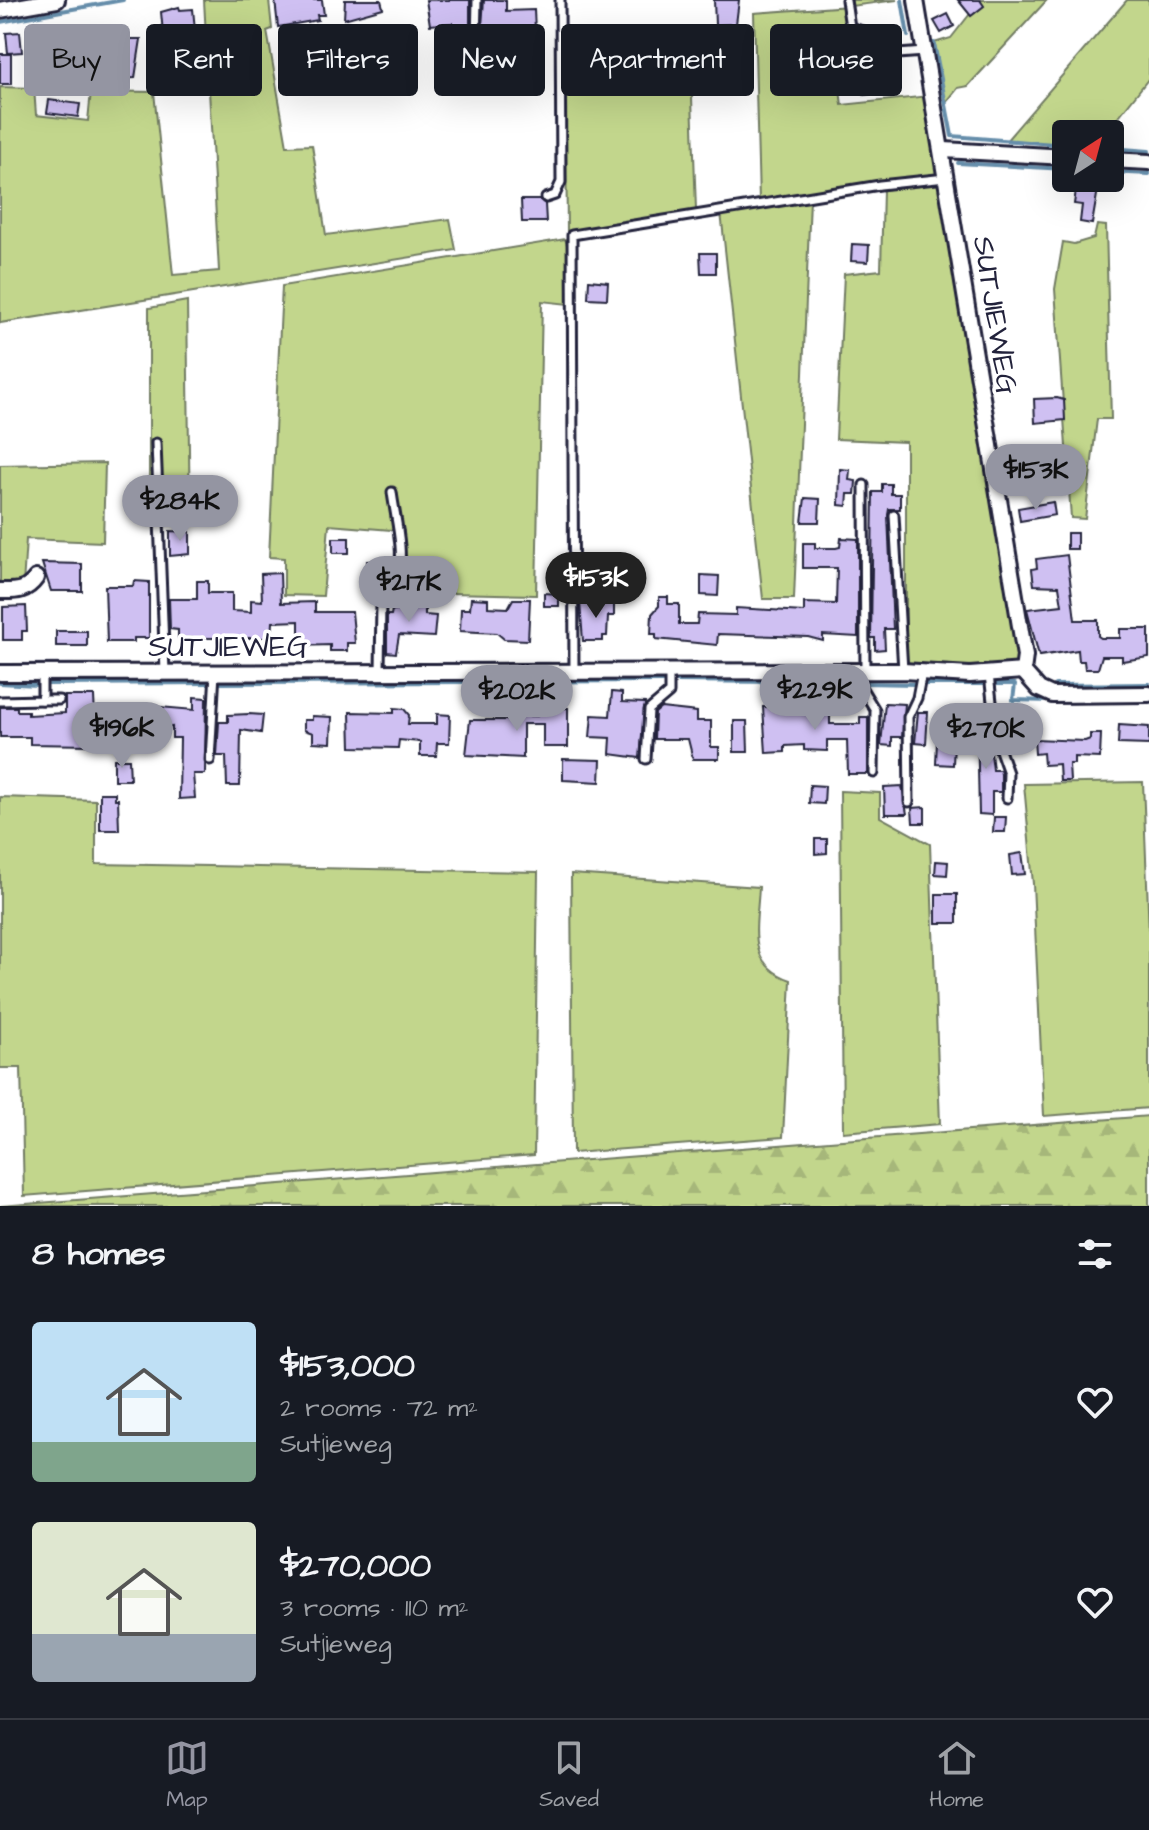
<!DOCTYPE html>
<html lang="en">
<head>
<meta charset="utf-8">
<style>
	body { margin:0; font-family:"Architects Daughter",sans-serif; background:#242831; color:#f1f3f6; height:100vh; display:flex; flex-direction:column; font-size:30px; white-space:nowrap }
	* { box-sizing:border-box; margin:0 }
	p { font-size:26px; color:#9ea1a6 }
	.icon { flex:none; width:44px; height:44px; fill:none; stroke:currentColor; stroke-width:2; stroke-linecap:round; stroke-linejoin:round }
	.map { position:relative; height:1206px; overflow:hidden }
	.sheet { display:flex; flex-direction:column; background:#171b24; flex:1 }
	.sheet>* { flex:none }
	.banner { position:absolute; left:24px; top:24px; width:1102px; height:72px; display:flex; gap:16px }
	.needle { width:52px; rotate:36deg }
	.fabs { position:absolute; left:1052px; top:120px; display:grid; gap:16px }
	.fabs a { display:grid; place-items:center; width:72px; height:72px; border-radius:8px; background:#171b24; box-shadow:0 8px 32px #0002; font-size:40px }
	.price { position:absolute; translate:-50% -68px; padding:0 18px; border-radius:28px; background:#9495a2; color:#111; font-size:26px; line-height:52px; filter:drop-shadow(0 2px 4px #0008) }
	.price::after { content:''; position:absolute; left:50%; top:48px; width:24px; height:18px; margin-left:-12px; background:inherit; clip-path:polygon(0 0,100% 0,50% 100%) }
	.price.on { background:#222; color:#fff }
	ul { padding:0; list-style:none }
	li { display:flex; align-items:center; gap:24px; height:200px; padding:0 32px }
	li span { display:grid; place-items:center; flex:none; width:224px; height:160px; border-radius:8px; color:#555 }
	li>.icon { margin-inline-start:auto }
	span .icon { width:96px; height:96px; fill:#fffc; stroke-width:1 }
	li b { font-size:34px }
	h2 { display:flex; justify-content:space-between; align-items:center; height:96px; padding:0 32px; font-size:34px }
	.pill { padding:0 28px; border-radius:8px; background:#171b24; box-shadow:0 8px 32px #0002; font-size:28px; line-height:72px }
	.pill.on { background:#9495a2; color:#111 }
	.tabs { display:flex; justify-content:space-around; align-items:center; height:112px; border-top:2px solid #363941; background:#171b24; font-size:22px; color:#9ea1a6 }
	.tabs a { display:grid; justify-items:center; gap:4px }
	.tabs .on { color:#9495a2 }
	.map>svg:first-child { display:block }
	.green { fill:#c2d68c; stroke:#727c64; stroke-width:2 }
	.forest { fill:url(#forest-firs); stroke:#727c64; stroke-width:2 }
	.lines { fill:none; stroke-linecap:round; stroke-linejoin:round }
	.stream { stroke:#668eab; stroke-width:4 }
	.building { fill:#cfc0f2; stroke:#22223b; stroke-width:2 }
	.service-casing { stroke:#22223b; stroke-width:13 }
	.minor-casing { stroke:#22223b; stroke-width:20 }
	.service { stroke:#fff; stroke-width:7 }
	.minor { stroke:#fff; stroke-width:14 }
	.labels { text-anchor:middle; stroke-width:7; stroke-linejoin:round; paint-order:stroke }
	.street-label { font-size:30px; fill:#22223b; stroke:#fff }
</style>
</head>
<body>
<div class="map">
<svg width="1149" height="1206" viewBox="0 0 1149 1206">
	<defs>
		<pattern id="forest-firs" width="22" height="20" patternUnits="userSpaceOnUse" patternTransform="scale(2)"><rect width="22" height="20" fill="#c2d68c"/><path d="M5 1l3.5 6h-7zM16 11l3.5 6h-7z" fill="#a6b77a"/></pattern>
	</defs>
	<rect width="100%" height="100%" fill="#fff"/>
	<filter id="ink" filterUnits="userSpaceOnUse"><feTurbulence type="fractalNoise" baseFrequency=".0125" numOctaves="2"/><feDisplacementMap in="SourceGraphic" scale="16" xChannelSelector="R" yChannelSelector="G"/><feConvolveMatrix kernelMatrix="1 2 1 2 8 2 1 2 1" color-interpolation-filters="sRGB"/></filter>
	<g filter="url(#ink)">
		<g class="green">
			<polygon points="204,0 269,0 272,29 267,31 287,146 312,145 326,235 450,219 456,250 0,323 0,87 34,88 36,115 88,121 91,91 154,92 173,275 219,271"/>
			<polygon points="849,0 897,0 850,6 853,29 832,32 842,105 929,96 939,174 759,201 754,13 849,6"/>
			<polygon points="981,0 1047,0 968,86 958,88 945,104 934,43 951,38"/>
			<polygon points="1127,0 1149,0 1149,78 1105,134 1066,134 1066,145 1006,141"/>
			<polygon points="565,35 690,41 696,210 567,232"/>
			<polygon points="942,182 1019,657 1014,666 969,671 906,667 906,442 836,439 844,274 881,270 883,190"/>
			<polygon points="810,199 794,599 763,599 721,212"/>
			<polygon points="1097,225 1106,226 1111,419 1097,419 1085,519 1071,518 1055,289 1063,242 1074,244 1094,238"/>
			<polygon points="565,239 572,259 568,304 542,301 536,595 402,592 404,531 329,525 323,596 284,595 284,558 269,557 282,286"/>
			<polygon points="187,301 190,524 149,526 149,308"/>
			<polygon points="105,463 103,542 26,539 23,585 0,585 0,465"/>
			<polygon points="1143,782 1149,934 1149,1108 1044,1116 1033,884 1024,784"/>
			<polygon points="840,791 880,793 880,817 930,844 940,1124 843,1132"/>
			<polygon points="0,797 96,800 96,864 538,872 534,1155 24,1196 21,1068 0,1068"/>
			<path d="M571 874 759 887C757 928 745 964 791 980L783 1137 573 1153Z"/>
		</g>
		<polygon class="forest" points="1149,1116 1149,1206 0,1206"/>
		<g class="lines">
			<g class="stream">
				<polyline points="902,0 908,36"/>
				<polyline points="0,22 123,0"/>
				<polyline points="934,43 952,136 1066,145"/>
				<polyline points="1110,148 1149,151"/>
				<polyline points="958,163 1066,169"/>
				<polyline points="1110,172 1149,174"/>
				<polyline points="674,681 857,683"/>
				<polyline points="0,683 37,685"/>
				<polyline points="220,683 664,681"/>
				<polyline points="863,683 916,684"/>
				<polyline points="46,684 210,683"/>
				<polyline points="923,684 987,684"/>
				<polyline points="995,684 1015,684 1013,700 1051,701"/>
				<polyline points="1055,685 1149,684"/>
				<polyline points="1087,702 1149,702"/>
			</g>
		</g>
		<g class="building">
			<polygon points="275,0 322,0 324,15 317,15 318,20 278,27"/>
			<polygon points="345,0 381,0 383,8 344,19"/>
			<polygon points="426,0 470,0 470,36 454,38 452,23 430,25"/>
			<polygon points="484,0 506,0 506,11 534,10 536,52 532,58 511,57 511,51 480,51"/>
			<polygon points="714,0 739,0 736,24 715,25"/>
			<polygon points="958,0 980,0 984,6 971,16"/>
			<polygon points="179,7 180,10 193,9 195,30 189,31 190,38 185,38 185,42 164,43 161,12"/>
			<polygon points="948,14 954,26 941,33 934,21"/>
			<polygon points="20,32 22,52 8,53 6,33"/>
			<polygon points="64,33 77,33 80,72 66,72 66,66 53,66 52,39 64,39"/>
			<polygon points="861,38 868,46 871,81 882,79 884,92 864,95 861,74 845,75 844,39"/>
			<polygon points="120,39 141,39 135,78 113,79 112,69 117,69"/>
			<rect x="0" y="54" width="11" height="30"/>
			<polygon points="196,71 199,87 188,89 185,72"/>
			<polygon points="515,78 527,79 527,94 514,93"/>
			<polygon points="49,100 80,104 78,117 47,113"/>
			<polygon points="1077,183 1098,189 1092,224 1080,222 1082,205 1074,204"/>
			<polygon points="521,200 540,200 545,204 546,222 522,222"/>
			<polygon points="852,244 869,245 868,262 851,261"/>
			<polygon points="700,253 716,253 716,273 701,273"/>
			<polygon points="589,280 608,282 607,299 588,298"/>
			<polygon points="1057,398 1064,400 1065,420 1035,423 1034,399"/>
			<polygon points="840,469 850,470 849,480 856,481 855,494 848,494 847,506 839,505"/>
			<polygon points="882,484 891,484 891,494 900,494 900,509 889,509 888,515 893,629 884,629 885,649 875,650 875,638 871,638 873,492 882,492"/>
			<polygon points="805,498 820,499 819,522 802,522"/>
			<polygon points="1053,502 1055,515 1020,521 1018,508"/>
			<polygon points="170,531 190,532 190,554 170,556"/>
			<rect x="1067" y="533" width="10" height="16"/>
			<rect x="333" y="538" width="16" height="15"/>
			<polygon points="841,538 858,539 858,637 823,635 823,641 808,637 718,634 717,645 656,639 656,634 651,634 652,614 659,606 659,597 668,597 668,604 679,604 679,624 697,624 698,614 736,615 736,608 804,612 804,603 836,604 837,568 803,568 803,543 815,543 815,548 836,548 840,547"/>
			<polygon points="1067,555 1075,620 1098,620 1098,636 1101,638 1120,638 1120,629 1149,629 1149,657 1122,661 1122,656 1102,656 1098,669 1085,669 1084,661 1079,661 1078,650 1039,656 1027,609 1062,605 1059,586 1034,585 1032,569 1037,568 1036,559"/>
			<polygon points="367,561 392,561 392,575 386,583 368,584"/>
			<polygon points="42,563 82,564 82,591 51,591"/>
			<polygon points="280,573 281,603 315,602 315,612 352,612 355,643 347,643 347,651 330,651 330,645 299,646 299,621 273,622 272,638 178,638 178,630 170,629 169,599 197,599 197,581 208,581 208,593 232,593 232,611 251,612 251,600 262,601 261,574"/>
			<polygon points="701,575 719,576 718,596 701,595"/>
			<polygon points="134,581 149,582 149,638 134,638 134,642 107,642 105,586 133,586"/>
			<polygon points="544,593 559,594 559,606 544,606"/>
			<polygon points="471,598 488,599 488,607 508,608 513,599 530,599 528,640 504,639 497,633 460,631 461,609 470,609"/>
			<polygon points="412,599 425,599 425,615 436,616 434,637 399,635 396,653 387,652 387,615 391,615 392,610 412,611"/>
			<polygon points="580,602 614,602 614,616 608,616 607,636 603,636 603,641 583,641"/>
			<polygon points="26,606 27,631 22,631 22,640 3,640 3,607"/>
			<rect x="56" y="631" width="31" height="15"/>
			<polygon points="612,692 622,693 622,702 645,703 640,758 610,754 611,738 590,737 592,715 610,716"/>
			<polygon points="65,696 94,696 95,717 136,717 139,708 148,706 194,710 194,697 206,698 205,774 193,774 195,798 179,799 180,738 172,738 172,727 151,730 152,733 122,734 122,742 92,745 30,744 30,737 0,737 0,707 17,707 17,711 28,711 28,715 65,713"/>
			<polygon points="811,699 822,700 822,706 830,706 830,724 860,724 860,717 868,717 868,774 848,774 847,740 827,740 827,751 804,750 804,745 785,746 785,752 766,753 763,707 810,705"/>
			<polygon points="885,703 905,704 902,737 892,737 892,746 881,745"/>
			<polygon points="394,708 404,709 409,715 408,724 437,724 437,714 450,715 449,743 437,743 436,756 420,756 420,742 399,740 398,748 351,747 350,712 394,713"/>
			<polygon points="537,708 568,708 568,747 543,747 543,724 523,724 523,758 466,755 470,720 508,720 508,715 537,716"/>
			<polygon points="661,708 697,712 697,721 711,721 711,747 719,747 719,759 693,759 688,739 654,739 655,713"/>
			<polygon points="918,712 928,712 926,744 915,743"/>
			<polygon points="249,714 263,715 261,733 241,730 240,786 227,786 226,756 217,756 219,722 228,722 228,715"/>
			<polygon points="312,716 332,717 331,743 313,742 313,733 304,730 304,720 312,720"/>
			<polygon points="977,720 987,720 993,770 1000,770 1001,774 1001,792 992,792 992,815 979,814"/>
			<polygon points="734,721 747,721 748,752 734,752"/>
			<polygon points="1119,725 1149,727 1149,745 1118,744"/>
			<polygon points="1090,734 1101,734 1100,758 1074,757 1074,764 1069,764 1070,781 1060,781 1059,764 1044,765 1043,753 1035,754 1034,739 1085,741 1090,739"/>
			<polygon points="937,741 954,742 953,765 936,764"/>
			<polygon points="114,759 129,759 130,780 114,780"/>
			<polygon points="563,759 601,760 600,782 563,780"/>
			<polygon points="810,785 825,786 824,804 809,803"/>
			<polygon points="902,786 907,814 885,814 884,787"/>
			<polygon points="100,793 115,793 115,799 118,799 119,830 100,830"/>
			<polygon points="925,807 925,823 913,823 912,808"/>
			<polygon points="994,817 1006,817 1005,832 993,832"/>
			<polygon points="815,839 827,839 827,853 815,854"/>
			<polygon points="1022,853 1025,874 1012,875 1010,855"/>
			<polygon points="936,861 948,862 947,875 935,874"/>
			<rect x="936" y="894" width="21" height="29"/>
		</g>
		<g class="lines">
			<defs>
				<g id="service">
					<polyline points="846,0 850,27 865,32 884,55 925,52"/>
					<polyline points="476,43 477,0"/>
					<polyline points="546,198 555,195 561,182 560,0"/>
					<polyline points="156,443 165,672"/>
					<polyline points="864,485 865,670"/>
					<polyline points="894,515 903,671"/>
					<path d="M380 672 381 603C384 590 395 587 398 577 405 552 395 517 392 492"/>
					<polyline points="574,672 572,235 880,185 946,178"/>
					<polyline points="860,673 861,687 875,710 874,773"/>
					<polyline points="989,674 996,739 1008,773 1007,798"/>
					<polyline points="42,700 59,700"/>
					<polyline points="0,701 42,700 42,673"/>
					<polyline points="646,759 649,710 669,693 669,673"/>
					<polyline points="210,760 215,672"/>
					<polyline points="909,802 908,717 917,698 922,672"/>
				</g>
				<g id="minor">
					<polyline points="916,0 1025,656 1023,671"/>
					<polyline points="0,10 57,0"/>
					<polyline points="944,150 1066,157"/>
					<polyline points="1110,160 1149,162"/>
					<path d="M0 591C16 591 26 592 36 578"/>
					<polyline points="1023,671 1039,689 1052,695 1149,694"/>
					<polyline points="0,673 903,671 970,675 1023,671"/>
				</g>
			</defs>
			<use href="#service" class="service-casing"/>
			<use href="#minor" class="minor-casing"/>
			<use href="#service" class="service"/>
			<use href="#minor" class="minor"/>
		</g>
	</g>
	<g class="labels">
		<g class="street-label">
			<text transform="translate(996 315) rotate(81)" y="10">SUTJIEWEG</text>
			<text x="228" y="656">SUTJIEWEG</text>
		</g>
	</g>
</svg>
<div class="fabs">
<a><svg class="needle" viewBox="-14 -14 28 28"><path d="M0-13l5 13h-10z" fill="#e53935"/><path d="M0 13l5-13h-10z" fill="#9ea1a6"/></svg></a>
</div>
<b class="price" style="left:1036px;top:512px">$153K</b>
<b class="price" style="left:180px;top:543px">$284K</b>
<b class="price on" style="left:596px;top:620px">$153K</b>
<b class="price" style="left:409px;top:624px">$217K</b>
<b class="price" style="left:815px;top:732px">$229K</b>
<b class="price" style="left:517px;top:733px">$202K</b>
<b class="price" style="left:122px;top:770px">$196K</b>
<b class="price" style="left:986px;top:771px">$270K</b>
<div class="banner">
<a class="pill on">Buy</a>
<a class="pill">Rent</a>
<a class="pill">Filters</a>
<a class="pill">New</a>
<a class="pill">Apartment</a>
<a class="pill">House</a>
</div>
</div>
<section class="sheet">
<h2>8 homes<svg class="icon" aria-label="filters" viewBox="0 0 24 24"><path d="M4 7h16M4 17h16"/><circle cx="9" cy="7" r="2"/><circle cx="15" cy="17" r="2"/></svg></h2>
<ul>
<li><span style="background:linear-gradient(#bfe0f5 75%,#7fa58c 0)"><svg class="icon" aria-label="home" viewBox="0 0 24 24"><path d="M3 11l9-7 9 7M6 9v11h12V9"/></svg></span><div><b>$153,000</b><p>2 rooms · 72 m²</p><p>Sutjieweg</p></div><svg class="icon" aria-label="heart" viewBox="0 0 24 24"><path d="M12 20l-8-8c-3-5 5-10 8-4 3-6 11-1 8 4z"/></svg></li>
<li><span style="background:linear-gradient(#dfe7d0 70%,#9aa5b1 0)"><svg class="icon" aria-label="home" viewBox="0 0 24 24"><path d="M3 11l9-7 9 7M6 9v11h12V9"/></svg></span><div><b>$270,000</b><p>3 rooms · 110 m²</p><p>Sutjieweg</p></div><svg class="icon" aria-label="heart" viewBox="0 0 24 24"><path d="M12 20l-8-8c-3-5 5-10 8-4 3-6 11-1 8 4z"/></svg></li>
</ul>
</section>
<nav class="tabs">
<a class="on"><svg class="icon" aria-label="map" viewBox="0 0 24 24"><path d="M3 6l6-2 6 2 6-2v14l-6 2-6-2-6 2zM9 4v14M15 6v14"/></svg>Map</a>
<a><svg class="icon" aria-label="saved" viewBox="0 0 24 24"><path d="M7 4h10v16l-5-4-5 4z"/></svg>Saved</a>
<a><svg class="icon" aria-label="home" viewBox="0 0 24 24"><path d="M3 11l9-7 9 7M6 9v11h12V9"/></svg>Home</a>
</nav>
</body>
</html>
